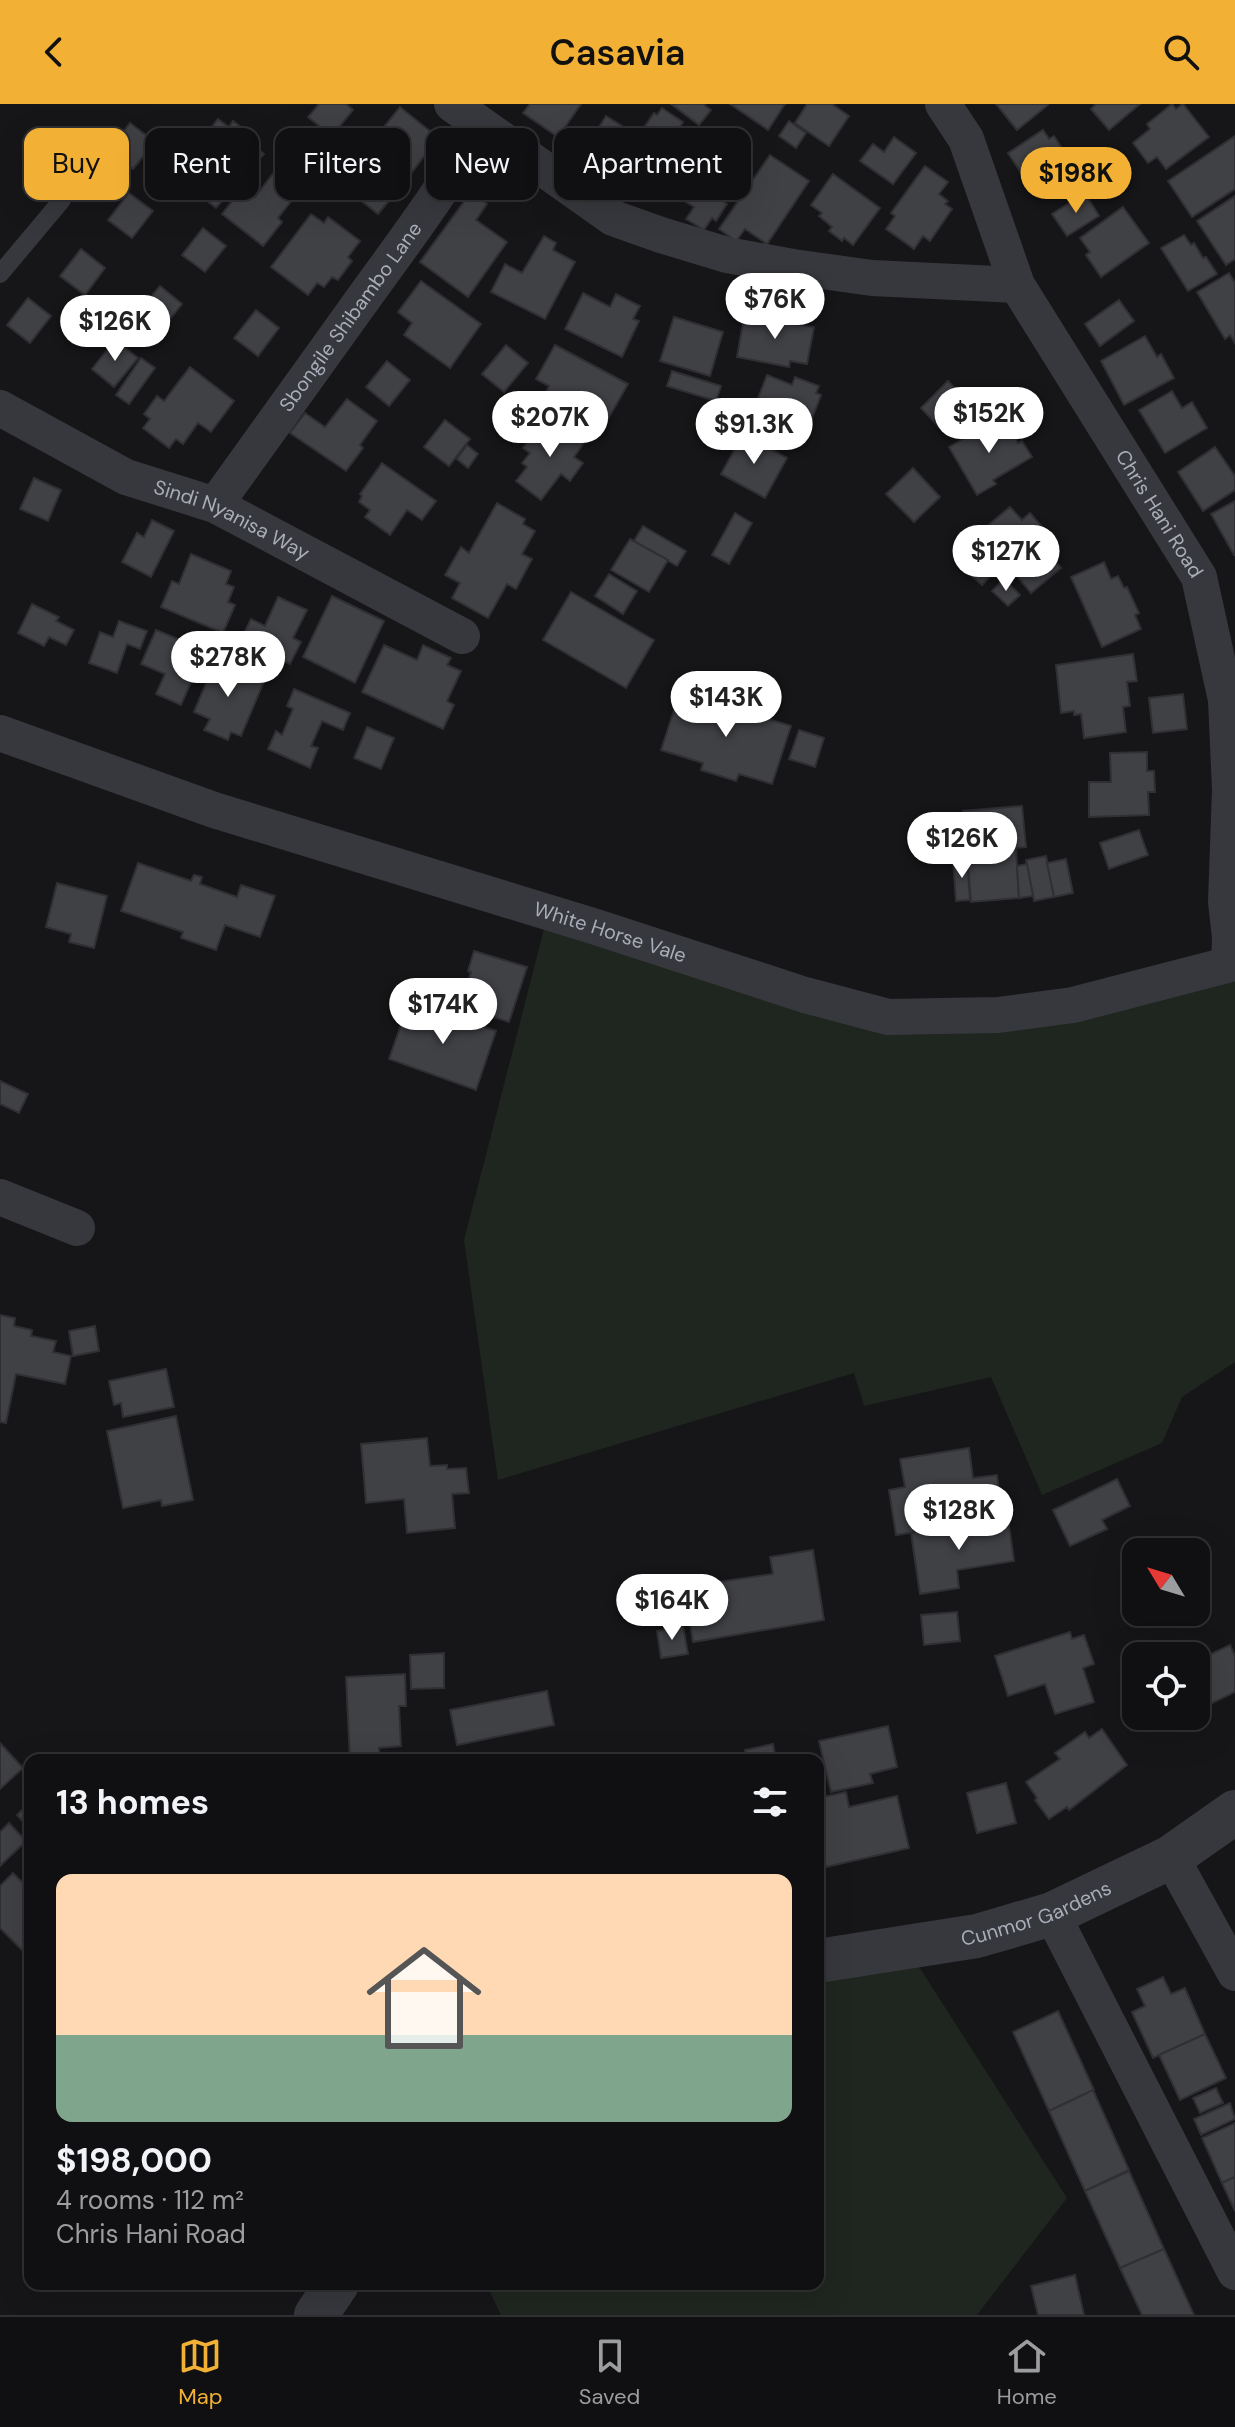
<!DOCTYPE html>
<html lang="en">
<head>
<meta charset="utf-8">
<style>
	body { margin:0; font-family:"DM Sans",sans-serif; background:#1e1e20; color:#f1f3f6; height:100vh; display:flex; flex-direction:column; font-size:30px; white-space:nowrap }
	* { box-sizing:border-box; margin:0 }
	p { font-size:26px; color:#9c9d9f }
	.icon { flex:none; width:44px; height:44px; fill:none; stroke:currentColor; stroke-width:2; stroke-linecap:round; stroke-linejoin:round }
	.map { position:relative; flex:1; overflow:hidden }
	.panel { position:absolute; left:24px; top:1650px; width:800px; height:536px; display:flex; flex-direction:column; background:#101012; border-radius:16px; box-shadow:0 8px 32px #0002,0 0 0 2px #303032 }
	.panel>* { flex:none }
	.hud { position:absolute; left:24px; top:24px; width:800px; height:72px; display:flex; gap:16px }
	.needle { width:52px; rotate:308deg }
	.tools { position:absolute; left:1122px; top:1434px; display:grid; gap:16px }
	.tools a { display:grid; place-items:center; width:88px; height:88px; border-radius:16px; background:#101012; box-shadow:0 8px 32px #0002,0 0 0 2px #303032; font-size:40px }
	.price { position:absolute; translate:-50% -68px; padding:0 18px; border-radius:28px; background:#fff; color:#222; font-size:26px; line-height:52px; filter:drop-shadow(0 2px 4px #0008) }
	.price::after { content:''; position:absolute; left:50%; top:48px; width:24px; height:18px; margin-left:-12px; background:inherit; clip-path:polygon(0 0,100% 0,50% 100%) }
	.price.selected { background:#f2b134; color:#111 }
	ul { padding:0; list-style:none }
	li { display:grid; align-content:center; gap:16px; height:424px; padding:0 32px }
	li+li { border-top:2px solid #303032 }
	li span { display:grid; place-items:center; height:248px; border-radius:16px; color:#555 }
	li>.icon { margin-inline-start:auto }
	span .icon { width:144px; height:144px; fill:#fffc; stroke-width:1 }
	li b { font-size:34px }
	h2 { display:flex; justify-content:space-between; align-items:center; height:96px; padding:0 32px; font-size:34px }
	.chip { padding:0 28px; border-radius:16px; background:#101012; box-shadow:0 8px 32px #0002,0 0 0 2px #303032; font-size:28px; line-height:72px }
	.chip.selected { background:#f2b134; color:#111 }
	header { display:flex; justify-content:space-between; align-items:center; height:104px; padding:0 32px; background:#f2b134; color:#111; font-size:36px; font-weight:600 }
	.tabs { display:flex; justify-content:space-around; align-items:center; height:112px; border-top:2px solid #303032; background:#101012; font-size:22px; color:#9c9d9f }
	.tabs a { display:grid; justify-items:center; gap:4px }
	.tabs .selected { color:#f2b134 }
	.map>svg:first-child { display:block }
	.green { fill:#1e261f }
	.building { fill:#404145; stroke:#303034; stroke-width:2 }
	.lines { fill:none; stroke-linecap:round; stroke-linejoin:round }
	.service { stroke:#37383d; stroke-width:18 }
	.minor { stroke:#37383d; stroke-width:36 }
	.tertiary { stroke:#37383d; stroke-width:44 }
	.labels { text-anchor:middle; stroke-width:8; stroke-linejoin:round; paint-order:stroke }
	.street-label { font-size:20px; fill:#a8adb8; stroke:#111113 }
</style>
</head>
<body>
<header><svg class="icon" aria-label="back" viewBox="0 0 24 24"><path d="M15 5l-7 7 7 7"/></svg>Casavia<svg class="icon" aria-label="search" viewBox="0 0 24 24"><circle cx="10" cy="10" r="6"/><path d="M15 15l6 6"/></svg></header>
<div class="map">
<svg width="1235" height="2211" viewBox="0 0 1235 2211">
	<rect width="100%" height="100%" fill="#161618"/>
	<g class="green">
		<polygon points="544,825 890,923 1235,864 1235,1258 1182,1293 1162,1339 1042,1391 991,1273 864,1302 854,1269 498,1376 464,1136"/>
		<polygon points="907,1844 1067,2094 977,2211 501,2211 486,2180 818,2180 818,1858"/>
	</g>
	<g class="building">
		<polygon points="319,0 346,0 353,6 332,32 308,13"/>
		<polygon points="530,0 581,0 558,33 523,9"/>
		<polygon points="671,0 703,0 711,6 699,21"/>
		<polygon points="730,0 785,0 768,26"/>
		<polygon points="807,0 832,0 849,12 829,42 795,19"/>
		<polygon points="996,0 1047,0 1048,1 1017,26"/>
		<polygon points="1096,0 1140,0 1109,26 1091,5"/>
		<polygon points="1172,0 1176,5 1183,0 1209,33 1166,65 1157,53 1148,59 1133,39 1150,25 1147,20"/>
		<polygon points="400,3 430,27 426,37 432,42 406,76 401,72 393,83 397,87 378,110 339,79"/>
		<polygon points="662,4 683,18 679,25 692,35 659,84 633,66 626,76 614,67 624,53 636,61 645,49 636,43 647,27 643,25 654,9 657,11"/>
		<polygon points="606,12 627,25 607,56 587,42"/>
		<polygon points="218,15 229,23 233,17 255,34 250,40 264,50 216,104 174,71"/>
		<polygon points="789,17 806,29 796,44 779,32"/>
		<polygon points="130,19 155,38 133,65 110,46"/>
		<polygon points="708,23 727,33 722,41 744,54 723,91 683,67"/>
		<polygon points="1043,26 1049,35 1054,32 1072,60 1033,87 1008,49"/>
		<polygon points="1235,32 1235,85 1192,113 1168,77"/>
		<polygon points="894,33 916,49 893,80 860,57 873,40 884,48"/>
		<polygon points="770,51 809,77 767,140 745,125 736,137 719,125"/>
		<polygon points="925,62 948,78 939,90 948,97 945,100 952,105 930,137 923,132 914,145 886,125 895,112 891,109"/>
		<polygon points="278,63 303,82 278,114 282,118 263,142 222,110 243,83 255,93"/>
		<polygon points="833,70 880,104 853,141 844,134 842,137 829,127 832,123 819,112 822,109 811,101"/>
		<polygon points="698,81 727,100 716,117 712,114 704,126 686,115 694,103 686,98"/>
		<polygon points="471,88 487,100 476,116 507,138 468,193 420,158"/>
		<polygon points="129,89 153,107 132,134 108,116"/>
		<polygon points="1085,89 1099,112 1067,132 1052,110"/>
		<polygon points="1235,92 1235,155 1226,161 1197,117"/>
		<polygon points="1123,103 1149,139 1101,173 1086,151 1090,148 1080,134"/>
		<polygon points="311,110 324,119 328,113 360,137 348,153 352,157 338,176 332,173 324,183 317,179 308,191 271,163"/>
		<polygon points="203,124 226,142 205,168 182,151"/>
		<polygon points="1184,131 1191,141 1194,139 1203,154 1206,153 1217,170 1188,187 1161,144"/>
		<polygon points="544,132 556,139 553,146 575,158 545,215 491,188 505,160 522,169"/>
		<polygon points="81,145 105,164 85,191 60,172"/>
		<polygon points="1229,169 1235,179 1235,239 1230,231 1225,235 1197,188"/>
		<polygon points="421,177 481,220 450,264 404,231 412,219 398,208"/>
		<polygon points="160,182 182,200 159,229 136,211"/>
		<polygon points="583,189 610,203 616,190 640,202 633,215 639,217 622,253 565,225"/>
		<polygon points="28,194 51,212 30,239 7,221"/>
		<polygon points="1119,196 1134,217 1100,242 1085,220"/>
		<polygon points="256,206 279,224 258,252 234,234"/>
		<polygon points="767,211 793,216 792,220 814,223 807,260 790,257 789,263 737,253 744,213 766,217"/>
		<polygon points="674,213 723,228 710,272 660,257"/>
		<polygon points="1145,232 1157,253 1161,250 1174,274 1124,301 1101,257"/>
		<polygon points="115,236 138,254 114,283 92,265"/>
		<polygon points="506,241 528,259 504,288 482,270"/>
		<polygon points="555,241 628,280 603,324 585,314 582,320 554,304 557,298 544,292 549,282 536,275"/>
		<polygon points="141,254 155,264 129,300 116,291"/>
		<polygon points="387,257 410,276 389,302 366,283"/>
		<polygon points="190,263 234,297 211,328 198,319 183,340 176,335 169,344 143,324 150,315 144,310 157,292 164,297"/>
		<polygon points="672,267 721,282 716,297 667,282"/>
		<polygon points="767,271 792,281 795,273 819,282 816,289 821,291 806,330 752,310"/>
		<polygon points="948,277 967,298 940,324 921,304"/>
		<polygon points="1172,287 1182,304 1192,298 1207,324 1165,349 1139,306"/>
		<polygon points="347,295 377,317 360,341 363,344 346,367 290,329 305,309 325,323"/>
		<polygon points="445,316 470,335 449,362 424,343"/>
		<polygon points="555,316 584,339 574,353 583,359 570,377 561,370 541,396 516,377 527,363 522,359 530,349 523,344 538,323 545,328"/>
		<polygon points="996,316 1004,329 1010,325 1018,339 1022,337 1032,353 993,376 996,380 977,391 949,343"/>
		<polygon points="743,330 787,354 765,394 721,370"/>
		<polygon points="467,341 478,350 468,364 457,355"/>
		<polygon points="1215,343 1235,372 1235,386 1203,407 1178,368"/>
		<polygon points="382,359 436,397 422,416 407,406 390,431 365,413 370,406 359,398 362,392 360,390"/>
		<polygon points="913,364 940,393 914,418 886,390"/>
		<polygon points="34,374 61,386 48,417 20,405"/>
		<polygon points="1235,397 1235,451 1234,451 1211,410"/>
		<polygon points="497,399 525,415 523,420 535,427 522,450 532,455 516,485 507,480 488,514 452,494 460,479 445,471 461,443 469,449"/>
		<polygon points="1010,403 1022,416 1030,409 1043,424 1034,432 1061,464 1031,489 980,428"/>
		<polygon points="735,409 752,419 729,460 712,451"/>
		<polygon points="152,416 174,427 151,473 122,458 137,429 144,433"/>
		<polygon points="643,422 686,447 677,462 634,437"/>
		<polygon points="630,435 668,456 649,488 611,466"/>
		<polygon points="969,445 995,467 982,481 957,459"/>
		<polygon points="191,450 231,467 226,480 234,483 228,498 235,501 223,529 161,503 172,477 179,480"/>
		<polygon points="1104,458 1111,475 1118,472 1124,484 1127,483 1139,509 1135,511 1141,525 1102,543 1071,473"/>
		<polygon points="609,470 637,487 623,510 595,492"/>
		<polygon points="1004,475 1020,491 1008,502 992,487"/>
		<polygon points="571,488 654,536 626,584 543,536"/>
		<polygon points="332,492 384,517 355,579 303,553"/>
		<polygon points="278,493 307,506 293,534 301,538 290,560 240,537 251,515 265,522"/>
		<polygon points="32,500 59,513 56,517 74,526 66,541 49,533 44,542 18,529"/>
		<polygon points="119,517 147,527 140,545 127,540 117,569 89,559 100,528 113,533"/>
		<polygon points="156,526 205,546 181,601 156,590 165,570 141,560"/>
		<polygon points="384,541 417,556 423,541 451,554 447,561 461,567 447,597 454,601 443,625 362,588"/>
		<polygon points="1133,550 1137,577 1127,578 1130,602 1123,603 1126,628 1084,634 1081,610 1074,611 1074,607 1061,609 1056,561"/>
		<polygon points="216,555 265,575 241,632 231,628 228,636 204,626 210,615 194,608"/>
		<polygon points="294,585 350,609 343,626 322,617 311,642 318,644 310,664 268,645 276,627 282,631 293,605 287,602"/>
		<polygon points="680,588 791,622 772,680 739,670 736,677 701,666 703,659 661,646"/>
		<polygon points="1183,590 1187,625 1153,629 1149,594"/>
		<polygon points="367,623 394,634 381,665 354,654"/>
		<polygon points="799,626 824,634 815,663 789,655"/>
		<polygon points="1147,648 1147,667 1154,667 1155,688 1148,688 1149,711 1089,713 1089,678 1111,678 1110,649"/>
		<polygon points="1022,702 1026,743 1016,744 1019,794 971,798 963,707"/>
		<polygon points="1139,726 1148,751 1109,765 1100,739"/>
		<polygon points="1046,752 1054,793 1034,797 1026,756"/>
		<polygon points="967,755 970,796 956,797 953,756"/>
		<polygon points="1066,755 1073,789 1054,793 1047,759"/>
		<polygon points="138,759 191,777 194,771 202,773 200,780 237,793 241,781 275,792 260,833 225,821 216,846 181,834 183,828 121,807"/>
		<polygon points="1027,760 1033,792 1019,794 1017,762"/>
		<polygon points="57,779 107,792 94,844 69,838 71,830 46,823"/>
		<polygon points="474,847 527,863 509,918 460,902 471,868 468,867"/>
		<polygon points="409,898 496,927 476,986 389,955"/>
		<polygon points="0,977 28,990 19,1009 0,1000"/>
		<polygon points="0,1211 15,1214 14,1222 32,1226 31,1232 56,1237 53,1248 71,1252 65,1280 16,1270 6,1319 0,1318"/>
		<polygon points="95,1222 99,1247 73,1252 69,1227"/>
		<polygon points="166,1265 174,1303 123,1313 121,1299 114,1301 109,1277"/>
		<polygon points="176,1312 193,1396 162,1402 161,1396 123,1404 107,1327"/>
		<polygon points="427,1334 430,1362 447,1361 447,1365 466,1364 469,1389 452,1390 455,1424 407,1429 404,1395 366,1399 361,1340"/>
		<polygon points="969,1344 973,1374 997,1371 1001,1404 978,1408 980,1418 896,1431 889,1386 905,1383 900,1355"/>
		<polygon points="1117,1375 1130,1402 1102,1416 1107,1425 1070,1442 1053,1406"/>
		<polygon points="1008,1414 1014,1457 957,1466 959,1484 920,1490 911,1429"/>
		<polygon points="813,1446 824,1516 693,1538 684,1483 773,1470 770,1453"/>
		<polygon points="957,1508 960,1537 924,1541 921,1511"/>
		<polygon points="683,1522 688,1550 661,1554 657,1527"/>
		<polygon points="1070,1528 1072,1535 1084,1531 1094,1560 1083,1564 1094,1598 1055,1610 1045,1580 1008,1592 995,1552"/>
		<polygon points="1230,1541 1235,1552 1235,1588 1196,1607 1196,1557"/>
		<polygon points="444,1549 444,1584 411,1585 410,1551"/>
		<polygon points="405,1570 406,1602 399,1602 401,1642 379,1644 380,1656 350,1656 346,1573"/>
		<polygon points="547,1587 554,1621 457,1641 450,1606"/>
		<polygon points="888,1622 897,1663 870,1670 873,1679 831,1688 819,1637"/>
		<polygon points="1102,1625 1127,1661 1069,1706 1067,1703 1049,1715 1035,1696 1037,1694 1026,1678 1060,1655 1055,1649 1085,1628 1089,1634"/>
		<polygon points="0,1639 23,1664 0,1685"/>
		<polygon points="773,1640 776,1656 747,1656 745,1646"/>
		<polygon points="1006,1679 1016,1719 977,1729 967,1689"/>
		<polygon points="846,1688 849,1703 897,1692 909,1744 826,1763 818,1726 818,1694"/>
		<polygon points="30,1698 30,1725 17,1711"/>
		<polygon points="9,1719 26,1737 0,1762 0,1728"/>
		<polygon points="13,1769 30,1786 30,1848 27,1851 0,1824 0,1782"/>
		<polygon points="1163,1873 1171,1890 1185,1884 1205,1930 1153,1954 1132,1908 1145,1902 1137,1885"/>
		<polygon points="1058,1907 1094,1986 1049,2007 1013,1928"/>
		<polygon points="1205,1930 1226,1974 1180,1996 1159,1951"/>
		<polygon points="1216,1984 1223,1999 1200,2009 1193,1994"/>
		<polygon points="1093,1986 1129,2066 1085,2087 1049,2007"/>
		<polygon points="1230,1999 1235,2015 1201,2031 1194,2015"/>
		<polygon points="1235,2019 1235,2073 1222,2079 1202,2034"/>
		<polygon points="1129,2067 1164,2145 1120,2164 1085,2087"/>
		<polygon points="1235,2073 1235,2107 1222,2079"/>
		<polygon points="1164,2145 1194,2211 1142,2211 1120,2164"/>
		<polygon points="1075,2171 1084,2211 1038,2211 1031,2182"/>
	</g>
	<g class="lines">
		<polyline class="service" points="0,170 62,96"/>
		<g class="minor">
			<polyline points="452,0 613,114 661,131 727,151 793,163 872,174 1017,181"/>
			<path id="s1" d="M943 0 966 35 1017 181 1199 473 1226 596 1230 686 1226 798 1230 833 1229 860"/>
			<path id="s2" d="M0 304 126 373 215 401 462 532"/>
			<path id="s3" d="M215 401C260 339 305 275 350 213 395 150 442 89 481 22"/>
			<path id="s4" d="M0 629 214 706 596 823 805 891 888 913 998 911 1073 901 1235 859"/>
			<polyline points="0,1093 77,1124"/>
			<polyline points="1171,1753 1235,1869"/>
			<polyline points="1052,1810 1235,2168"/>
		</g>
		<g class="tertiary">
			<path id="s5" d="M818 1857 977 1832 1052 1810 1171 1753 1235 1708"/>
			<polyline points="316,2211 337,2180"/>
		</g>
	</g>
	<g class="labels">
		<g class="street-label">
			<text dy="7" stroke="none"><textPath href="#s3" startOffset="232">Sbongile Shibambo Lane</textPath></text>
			<text dy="7" stroke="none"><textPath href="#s1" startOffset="466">Chris Hani Road</textPath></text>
			<text dy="7" stroke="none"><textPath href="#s2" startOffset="258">Sindi Nyanisa Way</textPath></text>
			<text dy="7" stroke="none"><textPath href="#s4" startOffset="642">White Horse Vale</textPath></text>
			<text dy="7" stroke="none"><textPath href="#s5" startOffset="224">Cunmor Gardens</textPath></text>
		</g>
	</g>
</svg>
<div class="tools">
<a><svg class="needle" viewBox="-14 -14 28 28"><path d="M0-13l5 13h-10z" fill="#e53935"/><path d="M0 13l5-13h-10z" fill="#9c9d9f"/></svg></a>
<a><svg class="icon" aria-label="locate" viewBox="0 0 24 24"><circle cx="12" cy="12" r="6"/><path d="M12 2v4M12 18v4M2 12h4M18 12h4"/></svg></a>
</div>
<b class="price selected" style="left:1076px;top:111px">$198K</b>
<b class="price" style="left:775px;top:237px">$76K</b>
<b class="price" style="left:115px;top:259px">$126K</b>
<b class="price" style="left:989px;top:351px">$152K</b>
<b class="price" style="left:550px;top:355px">$207K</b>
<b class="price" style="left:754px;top:362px">$91.3K</b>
<b class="price" style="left:1006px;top:489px">$127K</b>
<b class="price" style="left:228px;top:595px">$278K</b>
<b class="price" style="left:726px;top:635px">$143K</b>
<b class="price" style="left:962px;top:776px">$126K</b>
<b class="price" style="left:443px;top:942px">$174K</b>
<b class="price" style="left:959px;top:1448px">$128K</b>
<b class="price" style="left:672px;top:1538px">$164K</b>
<div class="hud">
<a class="chip selected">Buy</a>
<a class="chip">Rent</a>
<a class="chip">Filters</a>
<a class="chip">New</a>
<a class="chip">Apartment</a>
</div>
<section class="panel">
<h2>13 homes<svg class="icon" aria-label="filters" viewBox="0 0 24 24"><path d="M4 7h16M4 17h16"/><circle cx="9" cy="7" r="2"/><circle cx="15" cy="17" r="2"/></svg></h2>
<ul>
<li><span style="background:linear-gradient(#ffd9b3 65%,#7fa58c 0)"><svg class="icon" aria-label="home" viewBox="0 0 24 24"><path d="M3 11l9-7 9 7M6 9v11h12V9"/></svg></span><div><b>$198,000</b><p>4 rooms · 112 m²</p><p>Chris Hani Road</p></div></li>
</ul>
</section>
</div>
<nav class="tabs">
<a class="selected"><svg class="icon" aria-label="map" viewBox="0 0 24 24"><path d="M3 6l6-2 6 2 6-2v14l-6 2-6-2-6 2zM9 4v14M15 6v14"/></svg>Map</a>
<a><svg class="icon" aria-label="saved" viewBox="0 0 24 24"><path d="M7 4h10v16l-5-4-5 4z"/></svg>Saved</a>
<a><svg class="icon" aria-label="home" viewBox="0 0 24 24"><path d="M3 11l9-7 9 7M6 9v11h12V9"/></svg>Home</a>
</nav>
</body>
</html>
